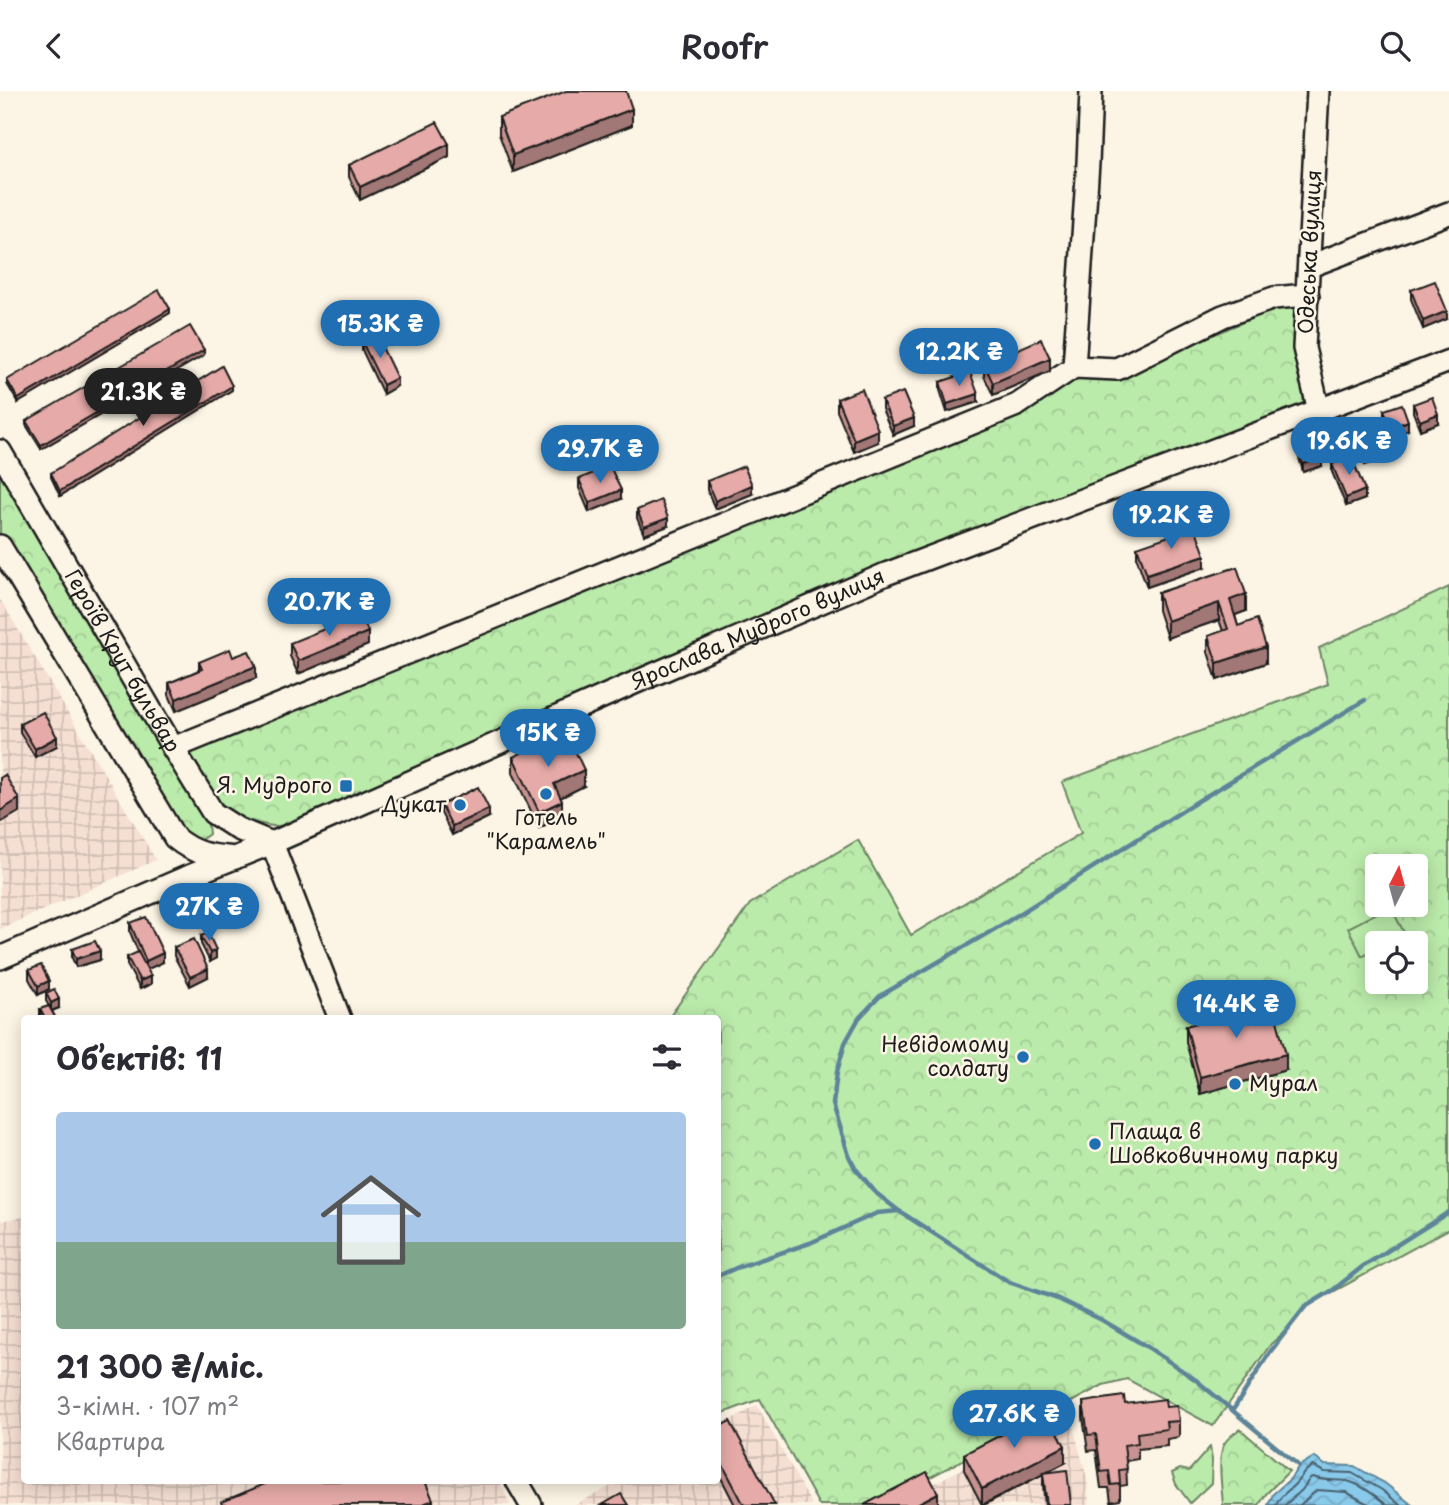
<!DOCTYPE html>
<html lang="uk">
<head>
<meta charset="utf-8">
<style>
	body { margin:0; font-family:"Playpen Sans",sans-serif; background:#f2f2f3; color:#2b2b33; height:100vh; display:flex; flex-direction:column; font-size:26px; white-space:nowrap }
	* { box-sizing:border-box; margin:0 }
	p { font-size:23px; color:#7c7c81 }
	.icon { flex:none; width:38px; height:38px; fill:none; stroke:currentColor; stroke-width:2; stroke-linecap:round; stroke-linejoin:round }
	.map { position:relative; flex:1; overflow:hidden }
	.drawer { position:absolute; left:21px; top:924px; width:700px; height:469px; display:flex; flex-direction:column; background:#fff; border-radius:7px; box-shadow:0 4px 18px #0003 }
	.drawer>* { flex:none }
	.needle { width:46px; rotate:6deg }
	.controls { position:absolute; left:1365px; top:763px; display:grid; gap:14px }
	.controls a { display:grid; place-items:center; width:63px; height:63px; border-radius:7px; background:#fff; box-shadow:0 4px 18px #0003; font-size:35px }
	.price { position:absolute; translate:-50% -60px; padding:0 16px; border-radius:24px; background:#1f6fb2; color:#fff; font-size:23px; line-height:46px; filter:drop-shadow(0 2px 4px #0008) }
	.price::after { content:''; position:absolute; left:50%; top:42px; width:21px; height:16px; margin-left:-10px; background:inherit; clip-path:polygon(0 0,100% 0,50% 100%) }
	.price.selected { background:#222; color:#fff }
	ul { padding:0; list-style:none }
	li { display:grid; align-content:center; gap:14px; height:371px; padding:0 35px }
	li span { display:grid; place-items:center; height:217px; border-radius:7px; color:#555 }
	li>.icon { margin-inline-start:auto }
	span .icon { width:126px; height:126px; fill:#fffc; stroke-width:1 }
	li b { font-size:30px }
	h2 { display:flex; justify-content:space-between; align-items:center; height:84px; padding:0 35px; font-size:30px }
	header { display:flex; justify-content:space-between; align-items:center; height:91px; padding:0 35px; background:#fff; font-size:32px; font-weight:600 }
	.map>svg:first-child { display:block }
	.industrial { fill:url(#industrial-grid) }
	.park { fill:url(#park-crowns); stroke:#6c8464; stroke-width:2; fill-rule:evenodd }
	.garden { fill:#bbebab; stroke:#6c8464; stroke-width:2 }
	.water { fill:url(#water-waves); stroke:#5d8498; stroke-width:2 }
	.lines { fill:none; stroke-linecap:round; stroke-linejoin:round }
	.shore { stroke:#48616e; stroke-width:2 }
	.stream { stroke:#5d8498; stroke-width:4.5 }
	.minor-casing { stroke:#1c1c1c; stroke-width:26 }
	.minor { stroke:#fcf5e5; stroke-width:21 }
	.wall { fill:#c69390; stroke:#1c1c1c; stroke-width:2 }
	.shaded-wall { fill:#a17876; stroke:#1c1c1c; stroke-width:2 }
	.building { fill:#e6aba8; stroke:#1c1c1c; stroke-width:2 }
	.poi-dot { fill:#1f6fb2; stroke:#fcf5e5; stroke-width:2.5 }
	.labels { text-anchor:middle; stroke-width:5; stroke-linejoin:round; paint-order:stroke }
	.street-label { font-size:21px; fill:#1c1c1c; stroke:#fcf5e5 }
	.poi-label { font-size:21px; fill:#1c1c1c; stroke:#fcf5e5; text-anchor:end }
</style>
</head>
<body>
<header><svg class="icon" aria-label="back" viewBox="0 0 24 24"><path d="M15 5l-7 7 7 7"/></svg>Roofr<svg class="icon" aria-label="search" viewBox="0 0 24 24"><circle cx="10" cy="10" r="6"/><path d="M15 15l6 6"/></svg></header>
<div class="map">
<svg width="1449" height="1414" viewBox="0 0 1449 1414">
	<defs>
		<pattern id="industrial-grid" width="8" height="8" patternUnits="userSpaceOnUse" patternTransform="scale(1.75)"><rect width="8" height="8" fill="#f5dfd3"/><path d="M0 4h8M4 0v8" fill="none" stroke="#d1bfb5"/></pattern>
		<pattern id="park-crowns" width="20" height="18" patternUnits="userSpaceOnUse" patternTransform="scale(1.75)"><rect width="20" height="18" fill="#bbebab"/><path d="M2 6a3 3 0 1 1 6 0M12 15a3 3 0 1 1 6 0" fill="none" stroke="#a0c993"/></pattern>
		<pattern id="water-waves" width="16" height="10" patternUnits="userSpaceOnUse" patternTransform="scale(1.75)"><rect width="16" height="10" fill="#89c9ea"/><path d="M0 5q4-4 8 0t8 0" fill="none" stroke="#76acc8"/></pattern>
	</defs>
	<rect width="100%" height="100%" fill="#fcf5e5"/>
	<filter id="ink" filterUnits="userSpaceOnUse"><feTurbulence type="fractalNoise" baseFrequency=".0143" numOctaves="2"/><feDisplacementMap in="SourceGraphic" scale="14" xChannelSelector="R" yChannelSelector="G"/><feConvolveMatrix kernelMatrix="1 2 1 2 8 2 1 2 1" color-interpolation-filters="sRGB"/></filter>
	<g filter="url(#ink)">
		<g class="industrial">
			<polygon points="0,508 156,769 0,838"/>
			<polygon points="24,1126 24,1390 500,1390 510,1414 0,1414 0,1130"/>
			<polygon points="757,1314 812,1414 575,1414 620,1390 718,1390 718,1336"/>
			<polygon points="1070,1323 1087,1388 1089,1414 891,1414"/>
		</g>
		<g class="park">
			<path d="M1298 215 1306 280 1303 313 1287 323 319 720C308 724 289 734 278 735 273 736 267 734 262 733 221 727 205 693 186 661L1075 286 1119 284 1269 220Z"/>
			<polygon points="0,376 208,733 209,743 197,752 188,749 0,444"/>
			<path d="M1449 496V1138L1305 1216 1287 1239 1271 1253 1213 1335 1127 1288 1103 1294 878 1414H819L760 1308 718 1324V928H668L750 813 858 749 911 844 1081 742 1062 691 1328 593 1319 557ZM1377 775H1416V814H1377ZM1377 852H1416V891H1377Z"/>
			<path d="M1240 1338 1289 1380 1266 1403 1259 1414H1223C1222 1399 1217 1366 1224 1353 1228 1346 1234 1342 1240 1338Z"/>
			<polygon points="1210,1356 1212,1369 1211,1392 1190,1412 1176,1393 1172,1382 1180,1378 1189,1380"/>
		</g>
		<polygon class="garden" points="1390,815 1405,843 1387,852 1377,852 1377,857 1362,865 1348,837"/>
		<polygon class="water" points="1314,1366 1325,1374 1354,1375 1386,1393 1412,1414 1268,1414 1273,1403 1290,1388 1299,1375"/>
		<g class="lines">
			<g class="shore">
				<path d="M1276 1414C1280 1404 1289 1400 1296 1392 1303 1384 1304 1379 1313 1375L1324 1381 1352 1382 1382 1399 1400 1414"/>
				<path d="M1285 1414 1302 1399 1310 1387 1313 1386C1325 1391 1335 1388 1347 1390 1361 1393 1376 1405 1387 1414"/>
				<polyline points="1300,1414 1317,1399 1346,1401 1370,1414"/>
			</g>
			<g class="stream">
				<polyline points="899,1120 876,1102 855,1077 849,1065 833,1013 837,981 845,952 859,927 880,905 1005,832 1198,710 1365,609"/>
				<polyline points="718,1185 736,1177 810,1152 877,1122 899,1120 1009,1191 1058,1208 1102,1229 1149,1257 1196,1289 1299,1375"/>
				<polyline points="1233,1319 1270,1261 1305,1216 1333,1199 1362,1176 1449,1121"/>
			</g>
			<defs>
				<g id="minor">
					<polyline points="1318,0 1304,257 1319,320"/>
					<polyline points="1310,175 1449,122"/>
					<polyline points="1074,276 1088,72 1091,0"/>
					<path id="s1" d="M0 360 173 657 213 722 238 738 272 752"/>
					<path d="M0 455 175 747C196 764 209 764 235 767"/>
					<polyline points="173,657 1017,314 1074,276 1117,278 1223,225 1274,207 1306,204 1308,205"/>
					<polyline points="272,752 340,928"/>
					<path id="s2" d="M0 867 187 786 272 752 634 592 886 483 1449 270"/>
					<polyline points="517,1390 531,1414"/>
				</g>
			</defs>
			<use href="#minor" class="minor-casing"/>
			<use href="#minor" class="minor"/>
		</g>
		<g class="wall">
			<polygon points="499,26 632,34 513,81 499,43"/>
			<polygon points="449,66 360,109 349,86 349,74"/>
			<polygon points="1411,199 1447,228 1423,238 1411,208"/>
			<polygon points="170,222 18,312 7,293 7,289"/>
			<polygon points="362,251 397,295 383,303 362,259"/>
			<polygon points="204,264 41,358 26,334 26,330"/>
			<polygon points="984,273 1050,280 993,304 984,285"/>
			<polygon points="940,291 978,311 947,321 940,299"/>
			<polygon points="232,299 60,405 51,386 51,382"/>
			<polygon points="837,308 878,351 854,361 837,320"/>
			<polygon points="882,309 914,335 893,344 882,318"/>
			<polygon points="1413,313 1438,332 1420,339 1413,321"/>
			<polygon points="1384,319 1408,339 1391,346 1384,328"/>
			<polygon points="1352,338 1384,367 1365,374 1352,342"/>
			<polygon points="1296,348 1322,375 1303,381 1296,356"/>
			<polygon points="1332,373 1365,408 1346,415 1332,381"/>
			<polygon points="579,388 621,408 589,421 579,397"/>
			<polygon points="707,390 752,403 715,418 707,399"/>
			<polygon points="637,419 668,435 644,444 637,427"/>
			<polygon points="1137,456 1205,476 1147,496 1137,468"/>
			<polygon points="1237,476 1246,520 1235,524 1238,535 1266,572 1217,589 1208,561 1208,545 1223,540 1219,529 1167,547 1158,519 1158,502"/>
			<polygon points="290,552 368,554 298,583 290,565"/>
			<polygon points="233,566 256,587 176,620 169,604 169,592 199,579 199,571"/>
			<polygon points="20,633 57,655 35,666 20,641"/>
			<polygon points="513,666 584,695 560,707 562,726 539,737 513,682"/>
			<polygon points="441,714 489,726 452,744 441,722"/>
			<polygon points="181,813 199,830 188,834 181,821"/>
			<polygon points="130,832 163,871 147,878 151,893 140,898 127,874 127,866 139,863 130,841"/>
			<polygon points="201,845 216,867 210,871 201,853"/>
			<polygon points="174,856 208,886 190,895 174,865"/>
			<polygon points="72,858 100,869 76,876 72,867"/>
			<polygon points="29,879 49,898 38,904 29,888"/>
			<polygon points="46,902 59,917 52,920 56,928 40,927 40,918 49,915 46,910"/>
			<polygon points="1186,935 1286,979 1200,1003 1186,951"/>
			<polygon points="1083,1311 1166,1316 1179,1330 1179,1346 1167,1348 1167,1355 1138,1358 1138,1368 1126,1370 1127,1394 1120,1395 1120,1409 1111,1411 1109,1397 1101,1397 1096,1359 1088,1360 1083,1327"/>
			<polygon points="718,1337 775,1414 735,1414 718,1381"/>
			<polygon points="964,1363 1065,1372 1047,1381 1071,1414 1045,1414 1043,1394 1043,1383 984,1414 982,1414 964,1379"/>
		</g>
		<g class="shaded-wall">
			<polygon points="632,18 632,34 513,81 513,64"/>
			<polygon points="449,53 449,66 360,109 360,96"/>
			<polygon points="170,218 170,222 18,312 18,308"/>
			<polygon points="1447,220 1447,228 1423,238 1423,230"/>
			<polygon points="204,259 204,264 41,358 41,354"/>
			<polygon points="1050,267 1050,280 993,304 993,292"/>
			<polygon points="397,287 397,295 383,303 383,294"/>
			<polygon points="232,295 232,299 60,405 60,400"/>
			<polygon points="978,303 978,311 947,321 947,313"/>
			<polygon points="1438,323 1438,332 1420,339 1420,330"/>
			<polygon points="914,327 914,335 893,344 893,335"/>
			<polygon points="1408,330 1408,339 1391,346 1391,337"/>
			<polygon points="878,339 878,351 854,361 854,349"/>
			<polygon points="1384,362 1384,367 1365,374 1365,370"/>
			<polygon points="1322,367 1322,375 1303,381 1303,373"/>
			<polygon points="752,394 752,403 715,418 715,410"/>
			<polygon points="621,399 621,408 589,421 589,412"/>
			<polygon points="1365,399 1365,408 1346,415 1346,407"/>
			<polygon points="668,427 668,435 644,444 644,436"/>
			<polygon points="1205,464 1205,476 1147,496 1147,483"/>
			<polygon points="1246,503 1246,520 1230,526 1230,509"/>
			<polygon points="1219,512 1219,529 1167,547 1167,530"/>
			<polygon points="368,541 368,554 298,583 298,570"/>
			<polygon points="1266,556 1266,572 1217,589 1217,572"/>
			<polygon points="256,575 256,587 176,620 176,608"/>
			<polygon points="57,646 57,655 35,666 35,658"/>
			<polygon points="584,679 584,695 554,710 554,693"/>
			<polygon points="19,708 19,721 0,732 0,720"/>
			<polygon points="562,710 562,726 539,737 539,721"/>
			<polygon points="489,718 489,726 452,744 452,735"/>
			<polygon points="199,822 199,830 188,834 188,826"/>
			<polygon points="216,859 216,867 210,871 210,862"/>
			<polygon points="100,860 100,869 76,876 76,868"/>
			<polygon points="163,862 163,871 146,879 146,870"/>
			<polygon points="208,878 208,886 190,895 190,886"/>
			<polygon points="151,885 151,893 140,898 140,890"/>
			<polygon points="49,890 49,898 38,904 38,895"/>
			<polygon points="59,908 59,917 51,920 51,912"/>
			<polygon points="1286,963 1286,979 1200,1003 1200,986"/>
			<polygon points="1065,1355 1065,1372 982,1414 982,1398"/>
			<polygon points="938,1402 938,1414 915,1414"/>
			<polygon points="433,1409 433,1414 421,1414"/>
		</g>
		<g class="building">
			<polygon points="566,0 626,0 632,18 513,64 499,26"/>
			<polygon points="437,31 449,53 360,96 349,74"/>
			<polygon points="1435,190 1447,220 1423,230 1411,199"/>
			<polygon points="159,199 170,218 18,308 7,289"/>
			<polygon points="190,235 204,259 41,354 26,330"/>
			<polygon points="376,244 397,287 383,294 362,251"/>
			<polygon points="1041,248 1050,267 993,292 984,273"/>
			<polygon points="222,275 232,295 60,400 51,382"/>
			<polygon points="970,281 978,303 947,313 940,291"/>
			<polygon points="862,298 878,339 854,349 837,308"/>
			<polygon points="903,301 914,327 893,335 882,309"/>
			<polygon points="1432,306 1438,323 1420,330 1413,313"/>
			<polygon points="1402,313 1408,330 1391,337 1384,319"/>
			<polygon points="1372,331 1384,362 1365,370 1352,338"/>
			<polygon points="1315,342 1322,367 1303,373 1296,348"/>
			<polygon points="1351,365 1365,399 1346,407 1332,373"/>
			<polygon points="610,375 621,399 589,412 579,388"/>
			<polygon points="744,375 752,394 715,410 707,390"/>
			<polygon points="661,409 668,427 644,436 637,419"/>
			<polygon points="1195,436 1205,464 1147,483 1137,456"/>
			<polygon points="1237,476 1246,503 1230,509 1238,535 1257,528 1266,556 1217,572 1208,545 1228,538 1219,512 1167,530 1158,502"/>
			<polygon points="361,523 368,541 298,570 290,552"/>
			<polygon points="230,558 233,566 249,560 256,575 176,608 169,592 202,578 199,571"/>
			<polygon points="43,621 57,646 35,658 20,633"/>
			<polygon points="566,640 584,679 554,693 562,710 539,721 513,666"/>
			<polygon points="5,684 19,708 0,720 0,687"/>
			<polygon points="478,696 489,718 452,735 441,714"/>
			<polygon points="193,809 199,822 188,826 181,813"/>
			<polygon points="146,826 163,862 146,870 130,832"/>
			<polygon points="208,842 216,859 210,862 201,845"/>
			<polygon points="194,848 208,878 190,886 174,856"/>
			<polygon points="95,850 100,860 76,868 72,858"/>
			<polygon points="138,861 151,885 140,890 127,866"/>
			<polygon points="41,874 49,890 38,895 29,879"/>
			<polygon points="54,898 59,908 51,912 46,902"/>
			<polygon points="1272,911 1286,963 1200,986 1186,935"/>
			<polygon points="49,915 56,928 45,928 40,918"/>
			<polygon points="1124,1305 1125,1313 1165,1308 1166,1316 1177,1315 1179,1330 1166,1331 1167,1338 1137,1342 1138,1352 1124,1354 1127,1378 1119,1379 1120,1393 1111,1394 1109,1380 1101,1381 1096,1343 1088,1344 1083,1311"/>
			<polygon points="1047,1320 1065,1355 982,1398 964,1363"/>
			<polygon points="730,1330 775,1414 744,1414 718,1365 718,1337"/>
			<polygon points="1067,1379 1071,1414 1047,1414 1043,1382"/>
			<polygon points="927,1381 938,1402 915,1414 864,1414"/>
			<polygon points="272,1390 425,1390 433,1409 421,1414 222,1414 221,1411"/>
			<polygon points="621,1403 628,1414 602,1414"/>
		</g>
	</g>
	<g class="poi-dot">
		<rect x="339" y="688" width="14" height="14" rx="3.5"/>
		<circle cx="546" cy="703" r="7"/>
		<circle cx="460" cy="714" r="7"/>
		<circle cx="1023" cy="966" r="7"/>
		<circle cx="1235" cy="993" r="7"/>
		<circle cx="1095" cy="1053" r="7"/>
	</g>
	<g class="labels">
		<g class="street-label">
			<text transform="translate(1310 161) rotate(-87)" y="7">Одеська вулиця</text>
			<text dy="7" stroke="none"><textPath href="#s2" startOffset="826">Ярослава Мудрого вулиця</textPath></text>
			<text dy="7" stroke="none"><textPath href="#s1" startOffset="243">Героїв Крут бульвар</textPath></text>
		</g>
		<g class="poi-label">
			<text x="332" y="702">Я. Мудрого</text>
			<text x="446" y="721">Дукат</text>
			<text x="546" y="734" text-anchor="middle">Готель<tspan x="546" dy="24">"Карамель"</tspan></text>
			<text x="1009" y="961">Невідомому<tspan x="1009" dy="24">солдату</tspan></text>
			<text x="1249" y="1000" text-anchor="start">Мурал</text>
			<text x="1109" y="1048" text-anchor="start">Плаща в<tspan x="1109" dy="24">Шовковичному парку</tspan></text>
		</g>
	</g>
</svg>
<div class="controls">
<a><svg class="needle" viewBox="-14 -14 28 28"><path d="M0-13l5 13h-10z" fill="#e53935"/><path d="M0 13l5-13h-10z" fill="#7c7c81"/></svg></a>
<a><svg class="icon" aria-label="locate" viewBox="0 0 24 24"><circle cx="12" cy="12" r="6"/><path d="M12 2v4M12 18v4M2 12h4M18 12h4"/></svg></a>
</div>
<b class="price" style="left:380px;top:269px">15.3K ₴</b>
<b class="price" style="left:959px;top:297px">12.2K ₴</b>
<b class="price selected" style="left:143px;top:337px">21.3K ₴</b>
<b class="price" style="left:1349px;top:386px">19.6K ₴</b>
<b class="price" style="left:600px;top:394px">29.7K ₴</b>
<b class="price" style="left:1171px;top:460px">19.2K ₴</b>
<b class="price" style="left:329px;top:547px">20.7K ₴</b>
<b class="price" style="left:548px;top:678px">15K ₴</b>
<b class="price" style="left:209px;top:852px">27K ₴</b>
<b class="price" style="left:1236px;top:949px">14.4K ₴</b>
<b class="price" style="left:1014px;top:1359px">27.6K ₴</b>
<section class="drawer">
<h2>Об’єктів: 11<svg class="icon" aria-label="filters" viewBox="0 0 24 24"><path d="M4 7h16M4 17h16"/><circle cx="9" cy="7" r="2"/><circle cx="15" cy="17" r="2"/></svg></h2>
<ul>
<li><span style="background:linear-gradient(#a9c7e8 60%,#7fa58c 0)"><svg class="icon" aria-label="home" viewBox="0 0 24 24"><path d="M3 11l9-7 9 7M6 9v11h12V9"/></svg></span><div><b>21 300 ₴/міс.</b><p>3-кімн. · 107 m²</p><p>Квартира</p></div></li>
</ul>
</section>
</div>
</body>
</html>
